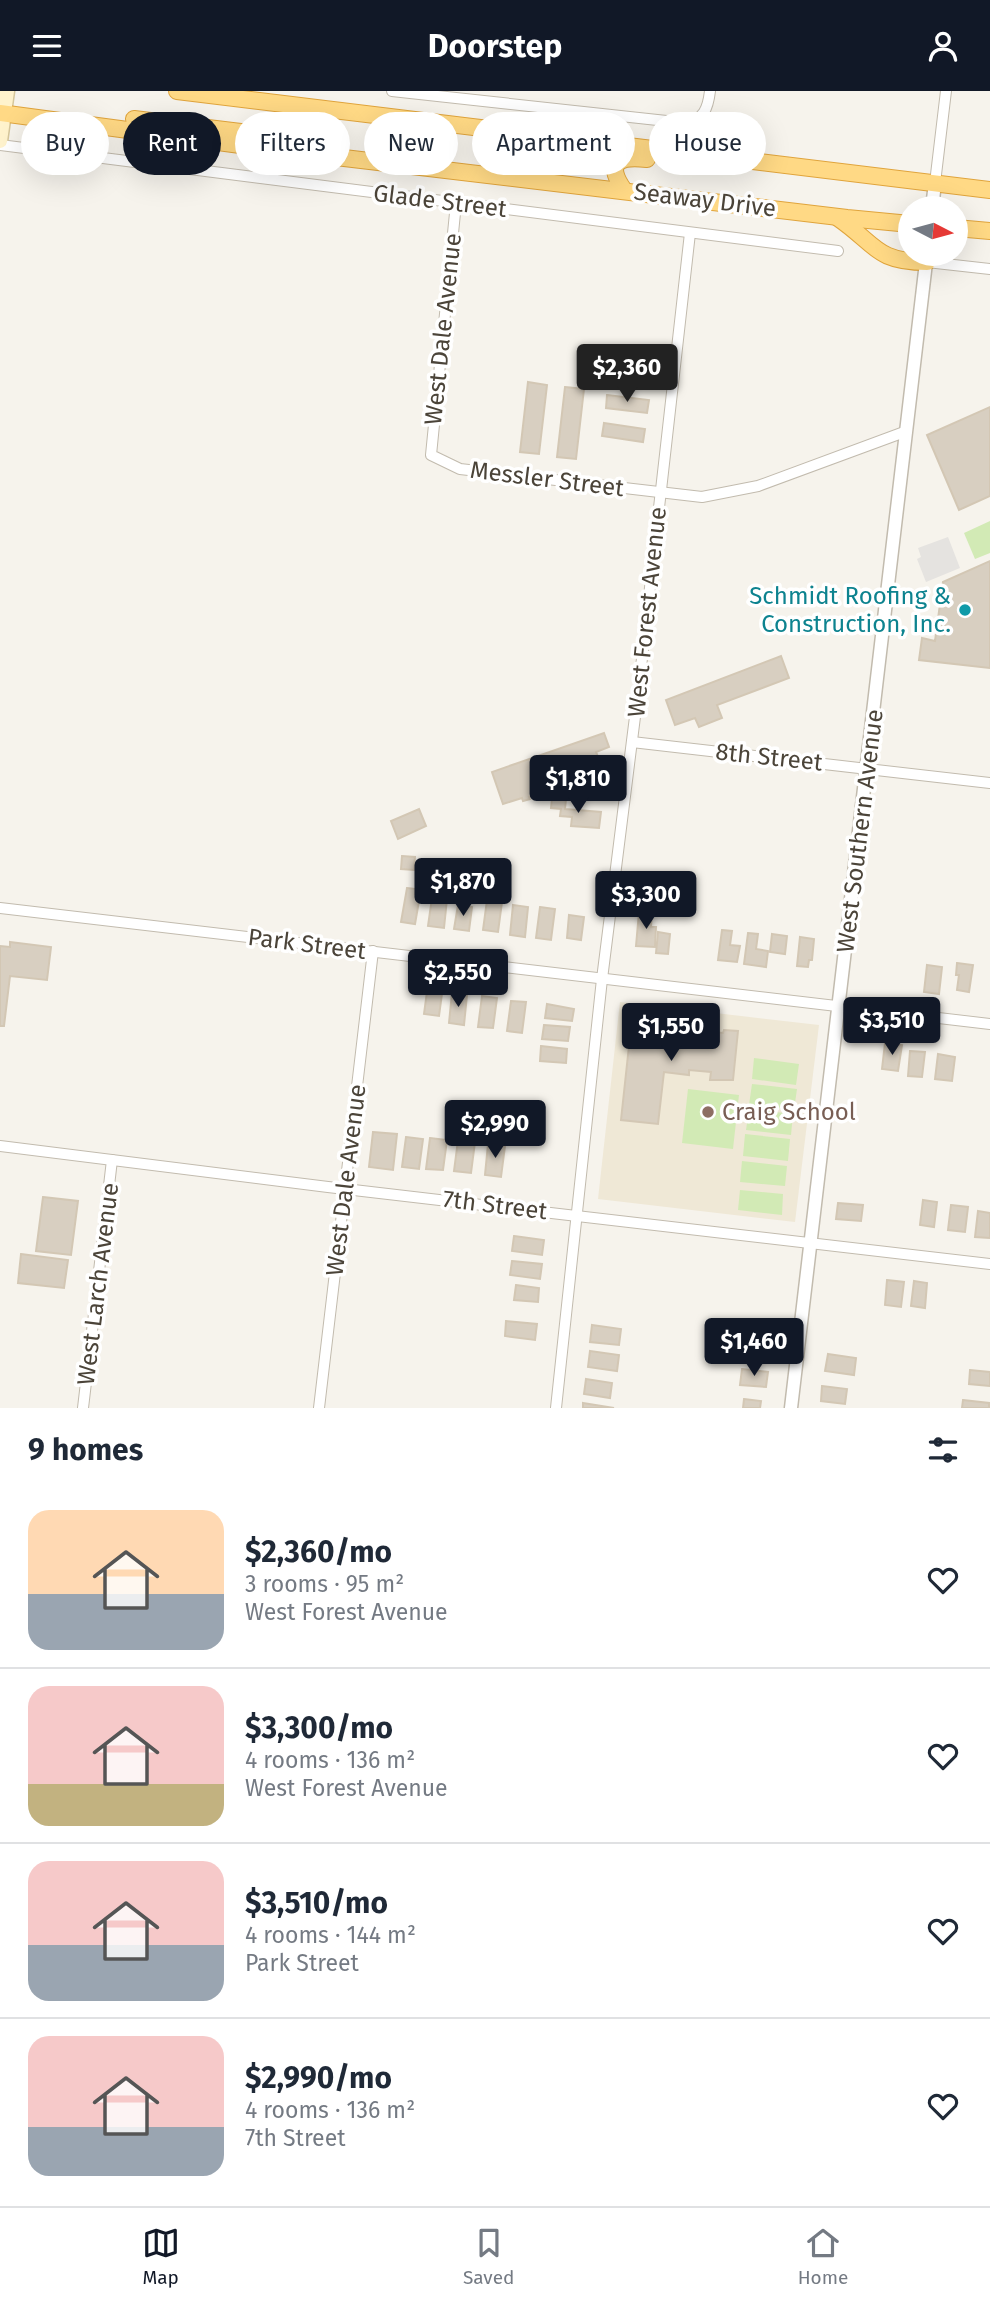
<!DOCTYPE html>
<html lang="en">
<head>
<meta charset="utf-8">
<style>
	body { margin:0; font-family:"Fira Sans",sans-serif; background:#f6f6f7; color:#1f2937; height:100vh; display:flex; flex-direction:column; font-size:26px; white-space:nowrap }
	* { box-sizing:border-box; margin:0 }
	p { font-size:23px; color:#747a83 }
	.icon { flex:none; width:38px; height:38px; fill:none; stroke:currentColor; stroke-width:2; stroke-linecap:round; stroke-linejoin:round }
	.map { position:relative; height:1317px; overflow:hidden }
	.details { display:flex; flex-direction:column; background:#fff; flex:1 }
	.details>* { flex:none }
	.banner { position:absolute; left:21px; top:21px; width:948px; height:63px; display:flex; gap:14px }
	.needle { width:46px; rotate:96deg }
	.tools { position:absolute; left:898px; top:105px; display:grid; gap:14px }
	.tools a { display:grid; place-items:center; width:70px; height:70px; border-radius:50%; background:#fff; box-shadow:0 7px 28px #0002; font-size:35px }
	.price { position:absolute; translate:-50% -60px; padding:0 16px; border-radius:7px; background:#111827; color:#fff; font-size:23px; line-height:46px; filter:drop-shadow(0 2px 4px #0008) }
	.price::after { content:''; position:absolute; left:50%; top:42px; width:21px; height:16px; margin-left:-10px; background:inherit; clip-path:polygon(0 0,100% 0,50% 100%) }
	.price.current { background:#222; color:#fff }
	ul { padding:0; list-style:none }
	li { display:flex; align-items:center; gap:21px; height:175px; padding:0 28px }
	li+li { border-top:2px solid #e0e1e3 }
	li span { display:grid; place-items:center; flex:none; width:196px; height:140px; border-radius:21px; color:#555 }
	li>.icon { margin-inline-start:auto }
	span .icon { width:84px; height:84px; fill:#fffc; stroke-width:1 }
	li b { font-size:30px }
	h2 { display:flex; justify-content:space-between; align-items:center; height:84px; padding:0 28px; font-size:30px }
	.chip { padding:0 24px; border-radius:32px; background:#fff; box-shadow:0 7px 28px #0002; font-size:24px; line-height:63px }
	.chip.current { background:#111827; color:#fff }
	header { display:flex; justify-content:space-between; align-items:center; height:91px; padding:0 28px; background:#111827; color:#fff; font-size:32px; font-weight:700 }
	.menu { display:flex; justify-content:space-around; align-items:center; height:98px; border-top:2px solid #e0e1e3; background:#fff; font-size:19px; color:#747a83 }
	.menu a { display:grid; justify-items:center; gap:4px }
	.menu .current { color:#111827 }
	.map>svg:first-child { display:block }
	.education { fill:#efe8d6 }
	.green { fill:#d2eab5 }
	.parking { fill:#e5e3e0 }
	.building { fill:#d8cfc1; stroke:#d3c7b4; stroke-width:2 }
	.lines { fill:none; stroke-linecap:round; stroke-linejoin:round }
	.minor-casing { stroke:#c2bbae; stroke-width:12 }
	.tertiary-casing { stroke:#c2bbae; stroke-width:15 }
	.secondary-casing { stroke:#d6c79b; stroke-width:17 }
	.trunk-casing { stroke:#e0a43c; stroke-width:18 }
	.minor { stroke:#fff; stroke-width:10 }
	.tertiary { stroke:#fff; stroke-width:12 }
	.secondary { stroke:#fff3cd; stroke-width:14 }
	.trunk { stroke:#ffd985; stroke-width:16 }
	.culture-dot { fill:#0f9aa8; stroke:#fff; stroke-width:2.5 }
	.education-dot { fill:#8d6e63; stroke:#fff; stroke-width:2.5 }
	.labels { text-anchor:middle; stroke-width:7; stroke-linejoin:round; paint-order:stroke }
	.street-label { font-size:24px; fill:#4b4439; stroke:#fff }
	.culture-label { font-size:24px; fill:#0d838f; stroke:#fff; text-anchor:end }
	.education-label { font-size:24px; fill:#785e54; stroke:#fff; text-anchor:start }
</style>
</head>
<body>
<header><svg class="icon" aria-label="menu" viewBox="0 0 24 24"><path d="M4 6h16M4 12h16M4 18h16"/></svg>Doorstep<svg class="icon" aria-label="person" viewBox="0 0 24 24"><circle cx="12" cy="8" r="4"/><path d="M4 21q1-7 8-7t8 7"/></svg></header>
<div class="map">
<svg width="990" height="1317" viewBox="0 0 990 1317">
	<rect width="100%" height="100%" fill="#f6f3ec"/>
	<polygon class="education" points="620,911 819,934 795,1131 598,1108"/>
	<g class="green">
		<polygon points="990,430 990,462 975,468 964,442"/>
		<polygon points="754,967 799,973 796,994 752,988"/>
		<polygon points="752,993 797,998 794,1019 749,1014"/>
		<polygon points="688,998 739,1004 733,1058 682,1052"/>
		<polygon points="749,1018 793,1023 791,1044 746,1039"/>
		<polygon points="745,1043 790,1048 788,1070 743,1065"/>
		<polygon points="742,1070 787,1075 785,1095 740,1091"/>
		<polygon points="740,1099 783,1103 782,1124 738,1119"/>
	</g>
	<polygon class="parking" points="948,446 960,477 926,491 917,468 921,466 918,457"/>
	<g class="building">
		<polygon points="528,291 547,294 539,363 520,361"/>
		<polygon points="565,296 584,298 576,368 557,366"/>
		<polygon points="607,304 649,309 647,322 606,317"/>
		<polygon points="990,316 990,405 959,419 927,344"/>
		<polygon points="604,332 645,338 643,351 602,345"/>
		<polygon points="990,470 990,577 919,569 922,547 935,550 943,491"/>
		<polygon points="781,565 789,587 717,614 722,627 699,636 695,627 675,634 666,609"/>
		<polygon points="604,642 609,656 596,661 601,673 538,695 541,702 529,706 530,708 523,710 522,707 503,713 492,681"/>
		<polygon points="552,707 566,708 565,718 601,721 599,737 571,735 572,726 560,725 561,718 551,717"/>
		<polygon points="419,718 426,735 398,748 391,730"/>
		<polygon points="402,765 415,766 414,779 401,778"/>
		<polygon points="407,797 416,798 415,803 420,804 415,833 401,831"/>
		<polygon points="432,807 447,808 444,837 428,835"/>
		<polygon points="487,809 502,811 498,841 483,839"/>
		<polygon points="458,814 472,816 469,840 454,838"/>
		<polygon points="513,814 528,816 525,846 510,844"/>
		<polygon points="540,816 555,818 551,849 536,847"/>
		<polygon points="639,821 652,822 651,836 656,836 655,856 636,855"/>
		<polygon points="569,824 584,826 581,849 567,847"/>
		<polygon points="722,839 732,840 730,854 740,855 737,871 718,869"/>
		<polygon points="658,841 670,843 668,863 656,862"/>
		<polygon points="748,842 758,843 756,858 768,860 766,876 744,873"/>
		<polygon points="772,843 787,845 785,863 770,861"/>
		<polygon points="800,846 814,848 812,869 809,869 808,876 797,875"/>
		<polygon points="10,851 51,856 47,889 10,885 4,935 0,935 0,855 10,856"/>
		<polygon points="957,872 973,874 969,901 957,899 959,884 956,884"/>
		<polygon points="927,874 942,876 939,903 924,901"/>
		<polygon points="428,893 443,895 439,925 424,923"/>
		<polygon points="452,902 467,904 464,934 449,932"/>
		<polygon points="482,905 497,907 493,937 478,936"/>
		<polygon points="511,910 526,911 522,942 507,940"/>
		<polygon points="547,913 574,918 572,930 545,927"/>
		<polygon points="632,927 651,929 651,935 723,942 724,939 738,940 733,989 710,989 711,981 689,979 689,984 664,981 658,1033 621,1029"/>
		<polygon points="544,934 570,936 568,950 542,948"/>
		<polygon points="885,952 902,954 898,980 882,978"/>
		<polygon points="541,955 567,958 566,972 540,970"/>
		<polygon points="910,960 925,961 922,986 908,985"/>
		<polygon points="938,963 955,966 952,990 935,988"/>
		<polygon points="373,1041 397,1043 393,1079 369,1076"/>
		<polygon points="406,1046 423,1048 419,1078 402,1076"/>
		<polygon points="430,1047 447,1049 443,1079 426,1078"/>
		<polygon points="458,1049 475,1051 471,1082 454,1080"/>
		<polygon points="488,1053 505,1055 501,1086 485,1084"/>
		<polygon points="43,1106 78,1110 71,1164 36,1160"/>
		<polygon points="923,1109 937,1111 934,1136 920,1134"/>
		<polygon points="838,1112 863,1114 861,1130 836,1128"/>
		<polygon points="951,1114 968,1116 965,1141 948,1139"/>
		<polygon points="978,1120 990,1122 990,1147 975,1146"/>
		<polygon points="514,1145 544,1149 542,1164 512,1160"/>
		<polygon points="21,1163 68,1169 64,1197 18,1192"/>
		<polygon points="512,1170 542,1173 540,1188 510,1184"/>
		<polygon points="887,1189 904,1191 901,1216 885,1214"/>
		<polygon points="914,1190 927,1192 925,1217 911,1215"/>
		<polygon points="516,1194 539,1197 538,1211 514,1209"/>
		<polygon points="506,1230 537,1233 535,1249 505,1245"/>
		<polygon points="592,1234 621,1238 619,1254 590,1251"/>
		<polygon points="590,1260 619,1264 617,1280 588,1276"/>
		<polygon points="828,1263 856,1267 854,1284 825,1280"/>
		<polygon points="742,1278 768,1281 766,1296 740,1294"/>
		<polygon points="970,1279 990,1281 990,1295 969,1293"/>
		<polygon points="586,1288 612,1292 610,1307 584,1303"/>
		<polygon points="822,1295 847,1298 845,1313 821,1310"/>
		<polygon points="744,1308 761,1310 760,1317 743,1317"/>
		<polygon points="963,1309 989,1312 989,1317 962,1317"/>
		<polygon points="583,1312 614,1317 583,1317"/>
	</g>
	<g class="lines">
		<defs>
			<g id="minor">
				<path d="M392 0 685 32C704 29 708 17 710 0"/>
				<polyline points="0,54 838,160"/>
				<polyline points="935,92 946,0"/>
				<polyline points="456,112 431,364 460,378 702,406 758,395 907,340"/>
				<polyline points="927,171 990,178"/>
				<polyline points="632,651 990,692"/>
				<polyline points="0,817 990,933"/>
				<polyline points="0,1055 328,1096 990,1173"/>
				<polyline points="83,1317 112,1069"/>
				<polyline points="319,1317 373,860"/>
				<polyline points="556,1317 602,888 639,594 690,142"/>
			</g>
			<g id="tertiary">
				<polyline points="932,117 935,92"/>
				<polyline points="791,1317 927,163"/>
			</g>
			<polyline id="secondary" points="0,50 7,0"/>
			<g id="trunk">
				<polyline points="177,0 990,99"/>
				<polyline points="0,22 277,59 847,127 910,133"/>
				<path d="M134 28 307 49 320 44C327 32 321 25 312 17"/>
				<path d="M624 99C604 71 620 65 647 68"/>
				<path d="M838 127C876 153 875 171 927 171"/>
				<polyline points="956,137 990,140"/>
			</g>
		</defs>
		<use href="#minor" class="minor-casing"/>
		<use href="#tertiary" class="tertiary-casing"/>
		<use href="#secondary" class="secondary-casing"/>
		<use href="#trunk" class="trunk-casing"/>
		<use href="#minor" class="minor"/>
		<use href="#tertiary" class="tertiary"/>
		<use href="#secondary" class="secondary"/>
		<use href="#trunk" class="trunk"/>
	</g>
	<circle class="culture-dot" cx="965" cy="519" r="7"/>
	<circle class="education-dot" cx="708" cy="1021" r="7"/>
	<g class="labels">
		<g class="street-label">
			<text transform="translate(705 109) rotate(7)" y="8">Seaway Drive</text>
			<text transform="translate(440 110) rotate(7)" y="8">Glade Street</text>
			<text transform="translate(443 238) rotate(-84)" y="8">West Dale Avenue</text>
			<text transform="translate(547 388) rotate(7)" y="8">Messler Street</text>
			<text transform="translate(647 521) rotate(-84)" y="8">West Forest Avenue</text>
			<text transform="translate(769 666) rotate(6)" y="8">8th Street</text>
			<text transform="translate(860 740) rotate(-83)" y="8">West Southern Avenue</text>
			<text transform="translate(307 853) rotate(7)" y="8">Park Street</text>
			<text transform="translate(346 1089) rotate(-83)" y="8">West Dale Avenue</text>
			<text transform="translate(495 1114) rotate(7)" y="8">7th Street</text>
			<text transform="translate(98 1193) rotate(-83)" y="8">West Larch Avenue</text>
		</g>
		<g class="culture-label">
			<text x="951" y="513">Schmidt Roofing &amp;<tspan x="951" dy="28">Construction, Inc.</tspan></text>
		</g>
		<g class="education-label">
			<text x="722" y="1029">Craig School</text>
		</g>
	</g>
</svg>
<div class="tools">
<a><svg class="needle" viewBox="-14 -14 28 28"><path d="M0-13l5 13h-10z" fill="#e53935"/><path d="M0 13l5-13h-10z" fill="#747a83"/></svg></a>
</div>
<b class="price current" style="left:627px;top:313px">$2,360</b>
<b class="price" style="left:578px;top:724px">$1,810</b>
<b class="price" style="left:463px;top:827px">$1,870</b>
<b class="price" style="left:646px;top:840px">$3,300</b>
<b class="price" style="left:458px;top:918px">$2,550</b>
<b class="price" style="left:892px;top:966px">$3,510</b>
<b class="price" style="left:671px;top:972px">$1,550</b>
<b class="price" style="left:495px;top:1069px">$2,990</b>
<b class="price" style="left:754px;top:1287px">$1,460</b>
<div class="banner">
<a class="chip">Buy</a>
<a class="chip current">Rent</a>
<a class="chip">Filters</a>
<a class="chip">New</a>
<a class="chip">Apartment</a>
<a class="chip">House</a>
</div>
</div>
<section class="details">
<h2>9 homes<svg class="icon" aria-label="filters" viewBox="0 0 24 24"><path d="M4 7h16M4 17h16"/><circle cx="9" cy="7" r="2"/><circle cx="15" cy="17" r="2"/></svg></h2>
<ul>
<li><span style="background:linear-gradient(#ffd9b3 60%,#9aa5b1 0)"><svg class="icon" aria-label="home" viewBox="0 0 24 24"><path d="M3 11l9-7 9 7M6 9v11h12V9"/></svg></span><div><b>$2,360/mo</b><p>3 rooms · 95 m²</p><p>West Forest Avenue</p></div><svg class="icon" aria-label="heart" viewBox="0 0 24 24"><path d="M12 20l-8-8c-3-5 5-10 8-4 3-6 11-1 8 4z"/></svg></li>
<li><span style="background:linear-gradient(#f6c9c9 70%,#c2b280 0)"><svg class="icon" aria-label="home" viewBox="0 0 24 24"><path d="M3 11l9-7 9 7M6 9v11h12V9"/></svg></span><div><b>$3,300/mo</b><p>4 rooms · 136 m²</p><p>West Forest Avenue</p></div><svg class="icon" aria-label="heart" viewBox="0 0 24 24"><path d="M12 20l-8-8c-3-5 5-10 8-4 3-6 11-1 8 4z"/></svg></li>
<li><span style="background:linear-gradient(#f6c9c9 60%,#9aa5b1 0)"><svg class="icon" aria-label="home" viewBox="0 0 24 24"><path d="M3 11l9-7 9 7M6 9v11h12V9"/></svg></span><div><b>$3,510/mo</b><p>4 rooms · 144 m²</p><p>Park Street</p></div><svg class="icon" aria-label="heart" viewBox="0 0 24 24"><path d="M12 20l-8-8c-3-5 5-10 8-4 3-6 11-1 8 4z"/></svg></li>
<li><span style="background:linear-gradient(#f6c9c9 65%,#9aa5b1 0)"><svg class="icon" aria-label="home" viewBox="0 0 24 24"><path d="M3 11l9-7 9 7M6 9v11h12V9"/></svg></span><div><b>$2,990/mo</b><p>4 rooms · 136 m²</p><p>7th Street</p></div><svg class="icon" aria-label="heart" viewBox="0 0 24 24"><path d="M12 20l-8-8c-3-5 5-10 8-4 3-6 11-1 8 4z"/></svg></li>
</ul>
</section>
<nav class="menu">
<a class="current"><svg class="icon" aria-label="map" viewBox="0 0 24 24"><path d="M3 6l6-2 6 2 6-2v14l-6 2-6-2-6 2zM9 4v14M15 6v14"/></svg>Map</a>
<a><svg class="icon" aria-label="saved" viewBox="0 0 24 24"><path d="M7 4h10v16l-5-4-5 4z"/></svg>Saved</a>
<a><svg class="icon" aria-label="home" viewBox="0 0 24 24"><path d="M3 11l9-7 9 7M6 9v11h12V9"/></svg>Home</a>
</nav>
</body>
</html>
